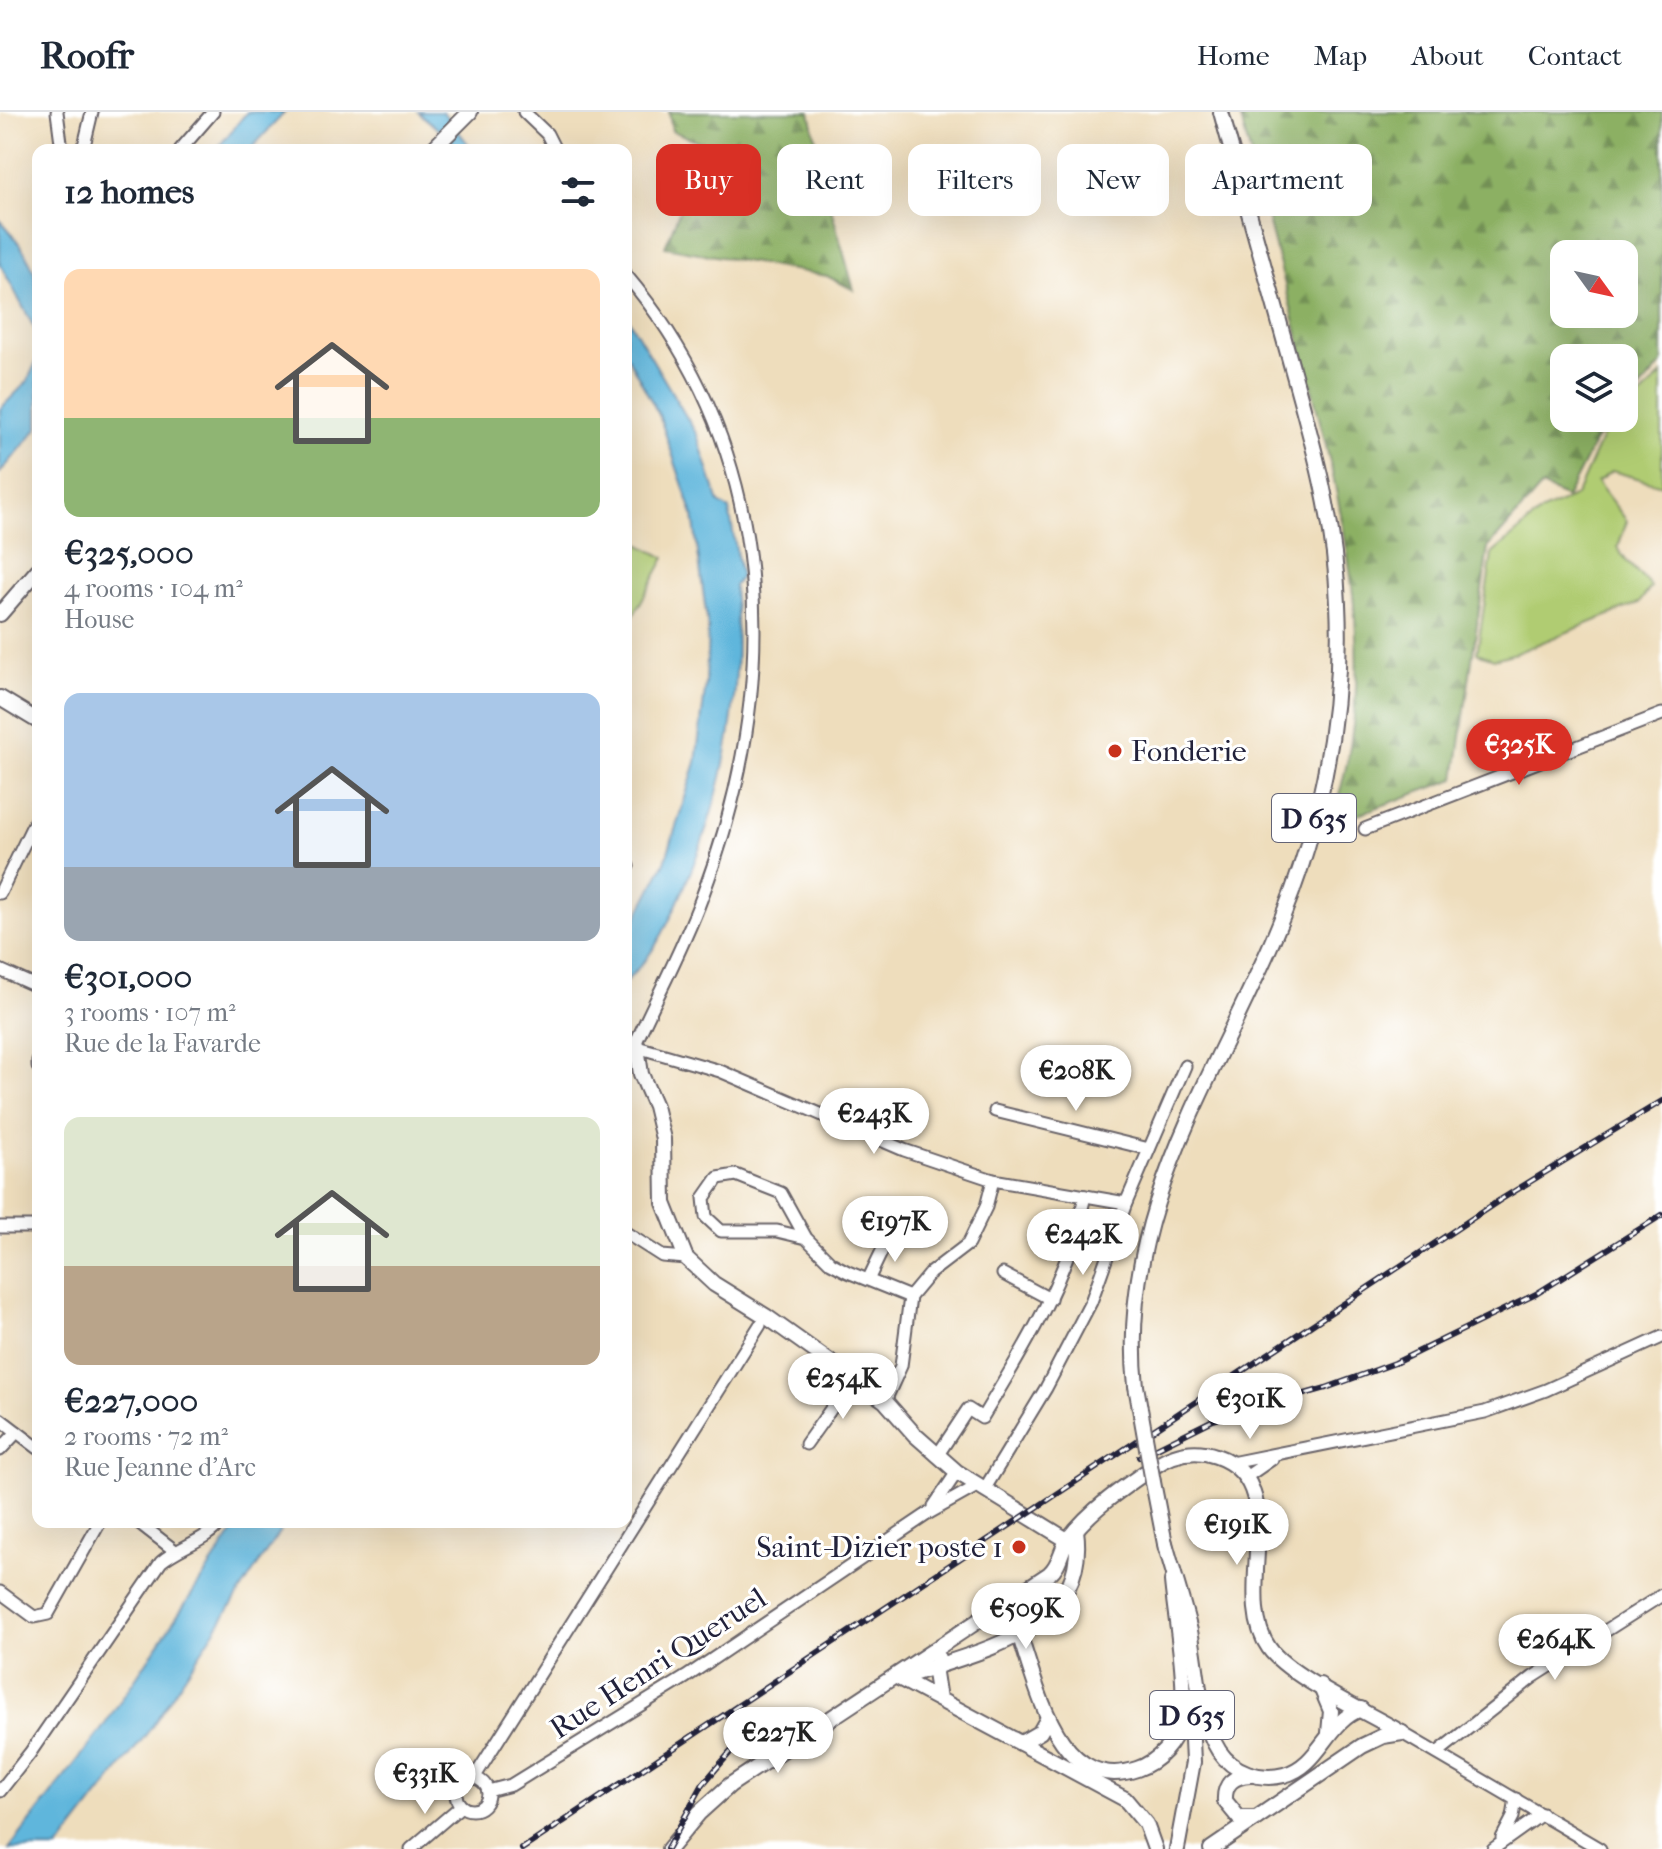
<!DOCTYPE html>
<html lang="en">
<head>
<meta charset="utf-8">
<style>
	body { margin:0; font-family:"IM FELL French Canon",serif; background:#f6f6f7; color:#1f2937; height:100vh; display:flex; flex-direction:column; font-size:30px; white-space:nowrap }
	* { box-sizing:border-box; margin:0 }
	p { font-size:26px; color:#747a83 }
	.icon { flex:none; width:44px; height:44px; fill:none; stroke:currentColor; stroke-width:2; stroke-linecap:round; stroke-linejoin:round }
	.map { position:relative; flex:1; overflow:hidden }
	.details { position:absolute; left:32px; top:32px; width:600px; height:1384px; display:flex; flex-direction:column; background:#fff; border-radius:16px; box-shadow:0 8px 32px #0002 }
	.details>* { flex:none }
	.banner { position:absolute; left:656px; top:32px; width:760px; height:72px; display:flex; gap:16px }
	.needle { width:52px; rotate:123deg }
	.tools { position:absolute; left:1550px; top:128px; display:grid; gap:16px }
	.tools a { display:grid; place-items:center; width:88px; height:88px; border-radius:16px; background:#fff; box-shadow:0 8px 32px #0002; font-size:40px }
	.price { position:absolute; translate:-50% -68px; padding:0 18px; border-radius:28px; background:#fff; color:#222; font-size:26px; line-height:52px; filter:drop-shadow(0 2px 4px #0008) }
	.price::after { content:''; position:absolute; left:50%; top:48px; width:24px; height:18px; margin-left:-12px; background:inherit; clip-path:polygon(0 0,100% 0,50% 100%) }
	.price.on { background:#d93025; color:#fff }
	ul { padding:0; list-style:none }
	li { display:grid; align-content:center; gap:16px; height:424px; padding:0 32px }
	li span { display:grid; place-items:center; height:248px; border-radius:16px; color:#555 }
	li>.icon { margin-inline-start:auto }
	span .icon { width:144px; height:144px; fill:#fffc; stroke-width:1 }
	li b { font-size:34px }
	h2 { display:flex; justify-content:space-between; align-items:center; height:96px; padding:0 32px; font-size:34px }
	.tag { padding:0 28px; border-radius:16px; background:#fff; box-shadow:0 8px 32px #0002; font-size:28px; line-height:72px }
	.tag.on { background:#d93025; color:#fff }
	header { display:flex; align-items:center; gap:48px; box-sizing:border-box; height:112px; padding:0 40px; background:#fff; border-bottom:2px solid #e0e1e3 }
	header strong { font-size:38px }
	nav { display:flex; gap:44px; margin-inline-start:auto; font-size:28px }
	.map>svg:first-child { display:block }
	.forest { fill:url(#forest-firs); stroke:#576950; stroke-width:2; fill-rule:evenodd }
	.green { fill:#b0cc72; stroke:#697756; stroke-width:2 }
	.water { fill:#5fb6dc; stroke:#406c8c; stroke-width:2 }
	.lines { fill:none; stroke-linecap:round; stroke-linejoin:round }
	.minor-casing { stroke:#696368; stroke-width:15 }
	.major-casing { stroke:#696368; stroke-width:18 }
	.minor { stroke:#fff; stroke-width:11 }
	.major { stroke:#fff; stroke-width:14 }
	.rail-casing { stroke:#22223b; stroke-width:6 }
	.rail { stroke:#fff; stroke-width:3; stroke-dasharray:9; stroke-linecap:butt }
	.major-bridge-casing { stroke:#696368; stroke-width:18; stroke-linecap:butt }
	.major-bridge { stroke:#fff; stroke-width:14 }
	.poi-dot { fill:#c8321e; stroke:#fff; stroke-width:3 }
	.labels { text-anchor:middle; stroke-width:6; stroke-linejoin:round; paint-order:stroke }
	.shield { fill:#fff; stroke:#646476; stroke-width:2 }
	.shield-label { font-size:28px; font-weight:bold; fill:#22223b }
	.poi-label { font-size:30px; fill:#22223b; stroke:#fff; text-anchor:start }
	.street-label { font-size:30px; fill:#22223b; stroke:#fff }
</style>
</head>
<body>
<header>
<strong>Roofr</strong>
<nav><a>Home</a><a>Map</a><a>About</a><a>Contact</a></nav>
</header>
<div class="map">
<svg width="1662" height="1737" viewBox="0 0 1662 1737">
	<defs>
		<pattern id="forest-firs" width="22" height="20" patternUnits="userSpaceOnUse" patternTransform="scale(2)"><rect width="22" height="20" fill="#8cb064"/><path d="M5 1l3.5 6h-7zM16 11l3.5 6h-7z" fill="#728f54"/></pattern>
	</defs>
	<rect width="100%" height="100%" fill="#fff"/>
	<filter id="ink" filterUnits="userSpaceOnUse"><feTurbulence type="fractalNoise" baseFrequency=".0125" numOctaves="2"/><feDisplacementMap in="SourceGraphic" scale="16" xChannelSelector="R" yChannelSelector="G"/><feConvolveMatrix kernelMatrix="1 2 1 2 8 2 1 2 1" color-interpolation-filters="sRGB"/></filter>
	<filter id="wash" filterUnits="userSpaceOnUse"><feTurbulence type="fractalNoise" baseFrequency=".006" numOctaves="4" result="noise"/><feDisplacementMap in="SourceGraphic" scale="32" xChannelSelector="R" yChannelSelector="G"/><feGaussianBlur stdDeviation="1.8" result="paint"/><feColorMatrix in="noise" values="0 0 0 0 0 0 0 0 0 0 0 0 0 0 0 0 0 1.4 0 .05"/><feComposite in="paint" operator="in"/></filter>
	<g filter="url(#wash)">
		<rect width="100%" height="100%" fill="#eeddbc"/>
		<g class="forest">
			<polygon points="669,0 810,0 829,89 854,178 827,164 665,135 706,32 672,19"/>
			<path d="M1239 0H1662V252L1624 295V246H1564V306H1614L1596 327 1566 386 1542 374 1488 436 1455 667 1329 713C1387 560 1342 394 1303 242 1282 161 1261 80 1239 0ZM1564 142H1624V202H1564Z"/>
		</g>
		<g class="green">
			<path d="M1662 262V373L1612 359 1597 370 1627 409 1618 435C1625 453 1640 460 1651 475L1639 491 1516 541 1494 547 1477 541 1492 442 1542 399 1576 384 1602 325Z"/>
			<polygon points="626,425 665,446 626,517"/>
		</g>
		<g class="water">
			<polygon points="247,0 285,0 250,38 216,38"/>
			<polygon points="418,0 443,0 473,38 462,38"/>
			<path d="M0 108C40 152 38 167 38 223L0 152Z"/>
			<path d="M626 203 697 323 719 391 729 397 741 465 734 474C744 576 726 677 686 771 675 797 663 825 646 847 640 855 632 862 626 870V826L665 750 696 650 706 571 708 516 693 403 659 303 626 242Z"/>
			<polygon points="38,246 38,316 0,361 0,297 27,270"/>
			<polygon points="240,1410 286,1410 151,1616 58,1737 9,1737 101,1618"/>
		</g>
	</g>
	<g filter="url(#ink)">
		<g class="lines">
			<defs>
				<g id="minor">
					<polyline points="57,0 62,38"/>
					<polyline points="524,0 547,22 555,38"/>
					<polyline points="83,38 92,0"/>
					<polyline points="180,38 213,0"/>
					<path d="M626 163C779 344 782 572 702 785 684 834 659 880 637 928V935L720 959 904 1038 993 1068 1126 1091"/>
					<polyline points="1365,717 1662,602"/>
					<polyline points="626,753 628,754"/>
					<polyline points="0,781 38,703"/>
					<polyline points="0,858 38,875"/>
					<polyline points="38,949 38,955"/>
					<polyline points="995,999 1149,1037"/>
					<polyline points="0,1115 38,1115"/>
					<polyline points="626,1121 662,1144 686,1146"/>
					<polyline points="806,1126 781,1081 736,1063 718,1066 704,1086 706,1105 721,1119 777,1119 806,1126 831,1151 848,1160 910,1185"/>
					<polyline points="1003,1162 1050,1187"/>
					<polyline points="869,1166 890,1122"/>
					<polyline points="885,1289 901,1254 910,1185 930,1161 968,1132 986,1095 993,1068"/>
					<polyline points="0,1307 38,1336"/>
					<polyline points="806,1332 853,1266"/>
					<polyline points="0,1338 17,1320"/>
					<path d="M937 1344 968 1297 982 1306C1025 1235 1068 1166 1085 1084"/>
					<polyline points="1231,1351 1485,1300 1546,1278 1662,1225"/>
					<polyline points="1246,1365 1272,1347"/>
					<polyline points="984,1378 1046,1276 1091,1190 1126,1091 1185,954"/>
					<polyline points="934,1394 957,1360"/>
					<polyline points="138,1410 174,1438"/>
					<polyline points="0,1480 34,1505 48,1502 100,1410"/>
					<polyline points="1402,1621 1600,1737"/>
					<polyline points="1437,1641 1533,1565 1662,1483"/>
					<polyline points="474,1666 760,1213"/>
					<circle cx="472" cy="1682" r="16"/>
					<path d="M0 1679 30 1641 161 1450C178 1435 208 1428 220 1410"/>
					<polyline points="488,1679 511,1673 686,1565 929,1401 977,1374"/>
					<polyline points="1502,1726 1513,1705 1516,1687"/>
					<polyline points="411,1737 461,1694"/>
					<polyline points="1493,1737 1542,1702"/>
				</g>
				<g id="major">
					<polyline points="432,38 470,0"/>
					<polyline points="0,502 38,458"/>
					<polyline points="0,586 38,609"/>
					<polyline points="626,931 637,935 641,962 655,994 663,1027 664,1091 686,1146 714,1172 767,1205 885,1289 915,1323 957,1360 1067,1428"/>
					<path d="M1136 1274C1114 1072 1253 920 1307 735 1330 657 1342 573 1338 492 1335 404 1310 321 1287 238 1265 158 1243 79 1221 0"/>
					<polyline points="1153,1370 1166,1437"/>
					<path d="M1165 1431C1173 1460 1183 1490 1190 1519 1198 1557 1198 1606 1219 1639 1233 1660 1260 1669 1284 1663 1320 1654 1327 1609 1361 1597"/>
					<path d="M981 1506 1010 1513 1019 1522C1037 1573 1058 1683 1137 1657 1158 1650 1175 1631 1181 1609 1189 1577 1175 1504 1172 1469"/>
					<polyline points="938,1546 935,1561 939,1587"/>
					<polyline points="899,1566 1125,1687 1146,1712 1155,1737"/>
					<path d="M901 1566C975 1539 1090 1522 1076 1418"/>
					<polyline points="1320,1573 1331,1599 1329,1621"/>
					<polyline points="1021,1631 1040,1620 1048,1606"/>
					<path d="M1250 1663C1233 1664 1224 1672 1225 1689L1239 1706H1256"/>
					<path d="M669 1737 699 1701 730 1673 1049 1462C1061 1452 1060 1438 1069 1426 1091 1397 1124 1375 1153 1355 1172 1342 1194 1336 1216 1344 1295 1371 1230 1482 1269 1536 1289 1565 1369 1601 1402 1621"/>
					<polyline points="1177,1737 1193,1650 1190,1583"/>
					<polyline points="1211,1737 1362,1634 1383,1624 1402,1621"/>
				</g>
			</defs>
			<use href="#minor" class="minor-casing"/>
			<use href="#major" class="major-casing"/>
			<use href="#minor" class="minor"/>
			<use href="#major" class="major"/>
			<defs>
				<g id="rail">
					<polyline points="1139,1345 1213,1308 1326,1276 1395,1251 1536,1182 1662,1103"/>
					<polyline points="522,1737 1500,1088 1662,989"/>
					<polyline points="667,1737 703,1672 740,1629"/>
				</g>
			</defs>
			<use href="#rail" class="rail-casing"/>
			<use href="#rail" class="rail"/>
			<defs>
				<polyline id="major-bridge" points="1136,1274 1153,1370"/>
			</defs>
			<use href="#major-bridge" class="major-bridge-casing"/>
			<use href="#major-bridge" class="major-bridge"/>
		</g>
	</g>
	<g class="poi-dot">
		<circle cx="1115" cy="639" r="8"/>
		<circle cx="1019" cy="1435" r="8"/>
	</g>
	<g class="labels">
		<g class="shield">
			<rect x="1272" y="682" width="84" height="48" rx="6"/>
			<rect x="1150" y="1579" width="84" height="48" rx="6"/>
		</g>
		<g class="shield-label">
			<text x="1314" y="716">D 635</text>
			<text x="1192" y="1613">D 635</text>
		</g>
		<g class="poi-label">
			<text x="1131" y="649">Fonderie</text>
			<text x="1003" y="1445" text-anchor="end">Saint-Dizier poste 1</text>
		</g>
		<g class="street-label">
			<text transform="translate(658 1551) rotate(-33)" y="10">Rue Henri Queruel</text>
		</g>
	</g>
</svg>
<div class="tools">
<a><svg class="needle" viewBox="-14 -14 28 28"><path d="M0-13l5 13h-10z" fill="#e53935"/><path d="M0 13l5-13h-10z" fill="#747a83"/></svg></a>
<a><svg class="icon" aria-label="layers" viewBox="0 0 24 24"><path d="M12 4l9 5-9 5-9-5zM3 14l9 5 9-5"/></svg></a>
</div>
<b class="price on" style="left:1519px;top:675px">€325K</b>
<b class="price" style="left:1076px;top:1001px">€208K</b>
<b class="price" style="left:874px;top:1044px">€243K</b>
<b class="price" style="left:895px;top:1152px">€197K</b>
<b class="price" style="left:1083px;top:1165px">€242K</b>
<b class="price" style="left:843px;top:1309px">€254K</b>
<b class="price" style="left:1250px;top:1329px">€301K</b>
<b class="price" style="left:1237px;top:1455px">€191K</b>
<b class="price" style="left:1026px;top:1539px">€509K</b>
<b class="price" style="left:1555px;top:1570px">€264K</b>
<b class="price" style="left:778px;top:1663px">€227K</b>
<b class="price" style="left:425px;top:1704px">€331K</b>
<div class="banner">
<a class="tag on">Buy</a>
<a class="tag">Rent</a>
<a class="tag">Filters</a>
<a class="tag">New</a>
<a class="tag">Apartment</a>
</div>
<section class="details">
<h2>12 homes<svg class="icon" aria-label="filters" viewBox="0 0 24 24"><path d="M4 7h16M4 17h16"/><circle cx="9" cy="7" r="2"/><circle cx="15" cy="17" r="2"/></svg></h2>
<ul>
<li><span style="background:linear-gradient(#ffd9b3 60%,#8fb573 0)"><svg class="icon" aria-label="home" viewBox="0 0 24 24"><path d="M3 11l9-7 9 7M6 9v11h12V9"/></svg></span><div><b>€325,000</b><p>4 rooms · 104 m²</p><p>House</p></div></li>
<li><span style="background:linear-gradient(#a9c7e8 70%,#9aa5b1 0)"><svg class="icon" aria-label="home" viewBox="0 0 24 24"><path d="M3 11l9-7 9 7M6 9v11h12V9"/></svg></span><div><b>€301,000</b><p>3 rooms · 107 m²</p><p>Rue de la Favarde</p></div></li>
<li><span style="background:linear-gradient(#dfe7d0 60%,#b9a48a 0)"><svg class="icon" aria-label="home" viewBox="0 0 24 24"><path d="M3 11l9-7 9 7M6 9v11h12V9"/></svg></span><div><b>€227,000</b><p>2 rooms · 72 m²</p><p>Rue Jeanne d'Arc</p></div></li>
</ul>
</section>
</div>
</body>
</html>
